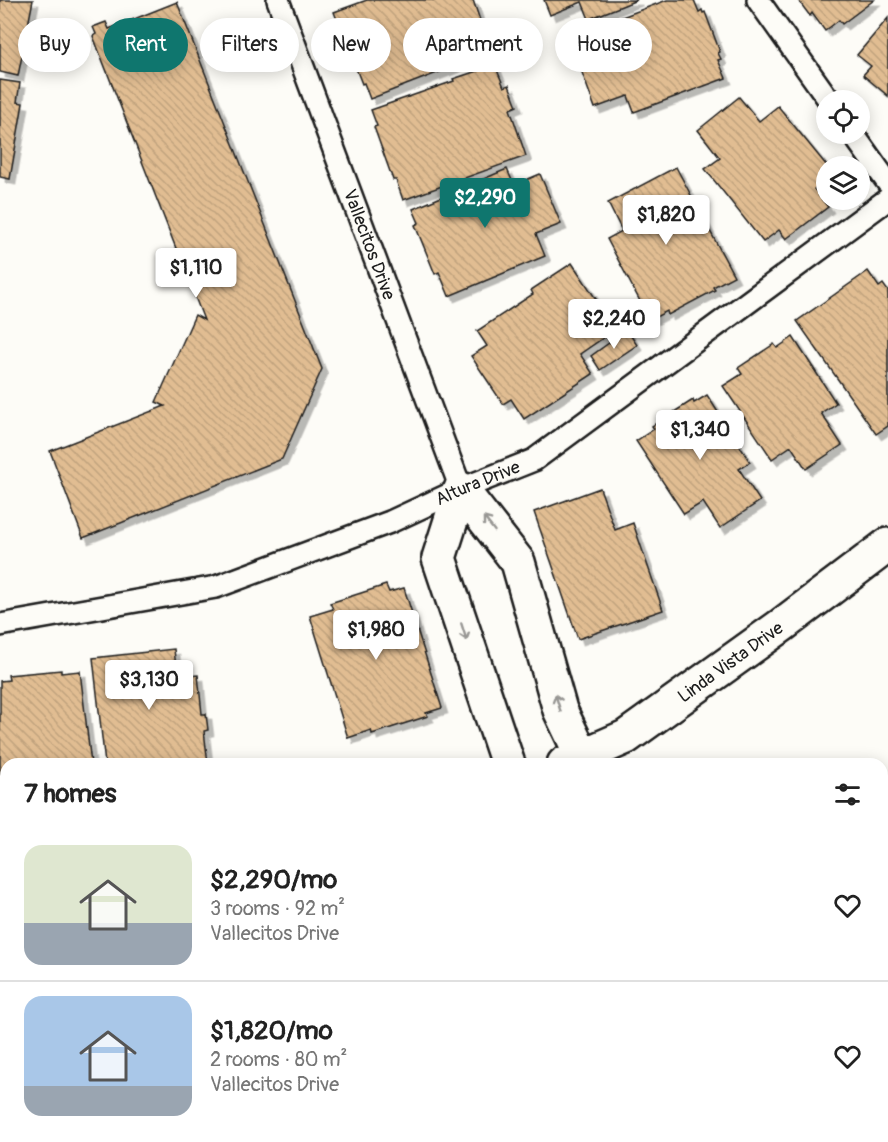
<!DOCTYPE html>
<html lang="en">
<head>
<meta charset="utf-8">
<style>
	body { margin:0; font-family:Pangolin,sans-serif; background:#f2f2f2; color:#222; height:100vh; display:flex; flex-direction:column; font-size:22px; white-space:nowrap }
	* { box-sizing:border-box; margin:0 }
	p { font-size:20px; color:#767676 }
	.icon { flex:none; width:33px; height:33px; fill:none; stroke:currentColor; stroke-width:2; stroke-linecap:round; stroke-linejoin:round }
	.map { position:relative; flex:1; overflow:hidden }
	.drawer { position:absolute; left:0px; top:758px; width:888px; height:386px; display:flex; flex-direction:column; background:#fff; border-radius:18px 18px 0 0; box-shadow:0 3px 15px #0003 }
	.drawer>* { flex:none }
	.top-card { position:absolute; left:18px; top:18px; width:852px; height:54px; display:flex; gap:12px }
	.controls { position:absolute; left:816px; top:90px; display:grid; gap:12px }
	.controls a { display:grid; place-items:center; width:54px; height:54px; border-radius:50%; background:#fff; box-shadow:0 3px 15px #0003; font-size:30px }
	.price { position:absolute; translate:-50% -51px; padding:0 14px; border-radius:6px; background:#fff; color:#222; font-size:20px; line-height:39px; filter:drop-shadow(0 2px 3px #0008) }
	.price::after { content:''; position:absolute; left:50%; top:36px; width:18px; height:14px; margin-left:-9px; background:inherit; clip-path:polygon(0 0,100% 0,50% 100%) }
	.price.selected { background:#0f766e; color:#fff }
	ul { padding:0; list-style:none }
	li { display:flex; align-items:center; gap:18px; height:150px; padding:0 24px }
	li+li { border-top:2px solid #e0e0e0 }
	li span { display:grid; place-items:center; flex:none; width:168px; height:120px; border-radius:18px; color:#555 }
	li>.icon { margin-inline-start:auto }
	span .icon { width:72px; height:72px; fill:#fffc; stroke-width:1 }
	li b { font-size:26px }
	h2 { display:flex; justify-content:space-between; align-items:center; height:72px; padding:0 24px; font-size:26px }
	.pill { padding:0 21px; border-radius:27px; background:#fff; box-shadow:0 3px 15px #0003; font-size:21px; line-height:54px }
	.pill.selected { background:#0f766e; color:#fff }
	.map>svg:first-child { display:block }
	.building { fill:url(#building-back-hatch); stroke:#1c1c1c; stroke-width:1.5; filter:url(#shadow) }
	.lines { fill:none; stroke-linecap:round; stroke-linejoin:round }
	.service-casing { stroke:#1c1c1c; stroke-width:26 }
	.minor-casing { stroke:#1c1c1c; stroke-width:38 }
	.tertiary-casing { stroke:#1c1c1c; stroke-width:38 }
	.service { stroke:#fdfcf7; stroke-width:21 }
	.minor { stroke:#fdfcf7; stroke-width:33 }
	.tertiary { stroke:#fdfcf7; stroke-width:33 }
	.oneway { stroke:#989794 }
	.labels { text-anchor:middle; stroke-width:4.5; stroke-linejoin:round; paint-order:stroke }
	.street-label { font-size:18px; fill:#1c1c1c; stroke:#fdfcf7 }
</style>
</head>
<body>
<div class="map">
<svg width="888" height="1142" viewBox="0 0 888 1142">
	<defs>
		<pattern id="building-back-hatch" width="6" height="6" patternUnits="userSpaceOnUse" patternTransform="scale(1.5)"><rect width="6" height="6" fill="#e1bd92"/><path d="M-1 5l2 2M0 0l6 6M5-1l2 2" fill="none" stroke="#c0a27d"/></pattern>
		<filter id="shadow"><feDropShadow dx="5.5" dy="5.5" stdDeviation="0" flood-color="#0004"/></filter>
	</defs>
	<rect width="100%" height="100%" fill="#fdfcf7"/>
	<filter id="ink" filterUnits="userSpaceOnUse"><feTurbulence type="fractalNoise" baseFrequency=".0167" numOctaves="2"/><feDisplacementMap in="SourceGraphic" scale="12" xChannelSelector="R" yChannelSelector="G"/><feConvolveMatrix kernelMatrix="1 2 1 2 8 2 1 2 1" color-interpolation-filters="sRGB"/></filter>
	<g filter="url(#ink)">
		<g class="building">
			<polygon points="0,0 33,0 18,76 0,72"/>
			<polygon points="367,0 473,0 491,52 370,99 364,83 362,84 334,12"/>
			<polygon points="544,0 637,0 589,19 582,2 550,15"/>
			<polygon points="667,0 694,0 699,12 702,10 703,13 705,12 720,52 718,53 721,59 718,60 726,78 634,112 628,96 595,108 569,37"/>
			<polygon points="798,0 874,0 842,24 839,20 825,31 812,13 810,16"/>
			<polygon points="177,2 322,369 282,459 83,538 50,451 165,406 156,402 195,315 204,320 93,36 96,34 93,27 106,22 109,29"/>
			<polygon points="888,18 888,96 863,75 871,66 857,55"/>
			<polygon points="495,65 504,87 509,85 517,106 510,109 526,156 403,200 396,180 393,180 374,127 377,126 371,110 454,81 453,79"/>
			<polygon points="0,80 20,83 17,102 23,103 10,179 0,177"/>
			<polygon points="739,97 759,121 778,106 827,166 826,179 814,189 828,207 786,239 779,230 763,242 705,169 720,158 698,130"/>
			<polygon points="676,167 734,276 713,287 715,290 668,315 667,311 650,320 607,239 622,231 608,203"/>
			<polygon points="507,169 514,185 540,174 561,224 536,234 545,256 449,296 439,272 435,274 415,225 419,223 413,209"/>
			<polygon points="572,263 616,329 580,354 593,374 524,419 511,399 503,404 471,356 487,346 477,331 533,294 531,290"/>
			<polygon points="868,271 879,287 883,284 888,291 888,426 876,434 797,321"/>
			<polygon points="627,330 637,345 600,370 591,356"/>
			<polygon points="793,337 836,403 821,413 842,445 806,469 791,446 772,459 723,386 742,374 738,368 774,344 777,348"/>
			<polygon points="707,395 750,462 739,469 760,501 720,528 703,502 684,514 636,441 654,429 652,426 693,400 694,403"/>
			<polygon points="600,488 615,530 633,523 663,610 578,639 534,512"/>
			<polygon points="386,585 389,592 404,588 442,708 426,713 428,716 372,734 371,730 348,738 310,616 333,609 330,603"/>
			<polygon points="174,649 177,677 198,675 202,714 206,714 208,730 204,731 208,764 105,764 93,658"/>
			<polygon points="61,670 61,673 80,671 91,764 6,764 6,794 0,794 0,681 9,680 8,675"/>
		</g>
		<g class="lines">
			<defs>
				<g id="service">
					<path id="s1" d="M278 0 461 489"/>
					<polyline points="758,0 829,100"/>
					<polyline points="853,134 888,183"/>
					<path id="s2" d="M0 625 216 587 390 522 461 489 534 460 888 199"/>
				</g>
				<polyline id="minor" points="508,764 439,558 461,489 518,562 560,710 582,756"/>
				<g id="tertiary">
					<path id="s3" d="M564 764 626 737 782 625 888 545"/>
					<polyline points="0,889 6,888"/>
				</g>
			</defs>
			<use href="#service" class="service-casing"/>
			<use href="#minor" class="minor-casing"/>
			<use href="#tertiary" class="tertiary-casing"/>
			<use href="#service" class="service"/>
			<use href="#minor" class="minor"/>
			<use href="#tertiary" class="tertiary"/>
		</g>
		<defs><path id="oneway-shaft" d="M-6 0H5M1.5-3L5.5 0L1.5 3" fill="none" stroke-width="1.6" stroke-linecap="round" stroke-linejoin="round" transform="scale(1.5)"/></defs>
		<g class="oneway">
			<use href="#oneway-shaft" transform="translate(489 524) rotate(-128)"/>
			<use href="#oneway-shaft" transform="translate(464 632) rotate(72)"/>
			<use href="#oneway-shaft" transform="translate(558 703) rotate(-107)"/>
		</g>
	</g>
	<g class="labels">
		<g class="street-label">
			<text dy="6" stroke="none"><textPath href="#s1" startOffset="261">Vallecitos Drive</textPath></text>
			<text dy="6" stroke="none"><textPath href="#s2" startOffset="501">Altura Drive</textPath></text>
			<text dy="6" stroke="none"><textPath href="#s3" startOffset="196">Linda Vista Drive</textPath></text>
		</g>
	</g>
</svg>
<div class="controls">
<a><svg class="icon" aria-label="locate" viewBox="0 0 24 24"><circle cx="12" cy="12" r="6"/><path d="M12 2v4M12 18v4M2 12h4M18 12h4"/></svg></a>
<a><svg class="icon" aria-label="layers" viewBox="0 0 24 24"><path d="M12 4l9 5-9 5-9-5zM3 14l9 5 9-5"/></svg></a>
</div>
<b class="price selected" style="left:485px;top:229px">$2,290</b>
<b class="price" style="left:666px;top:246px">$1,820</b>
<b class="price" style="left:196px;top:299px">$1,110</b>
<b class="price" style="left:614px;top:350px">$2,240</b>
<b class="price" style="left:700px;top:461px">$1,340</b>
<b class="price" style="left:376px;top:661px">$1,980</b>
<b class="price" style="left:149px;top:711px">$3,130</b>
<div class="top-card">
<a class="pill">Buy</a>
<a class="pill selected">Rent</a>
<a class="pill">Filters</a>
<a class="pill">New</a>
<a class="pill">Apartment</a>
<a class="pill">House</a>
</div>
<section class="drawer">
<h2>7 homes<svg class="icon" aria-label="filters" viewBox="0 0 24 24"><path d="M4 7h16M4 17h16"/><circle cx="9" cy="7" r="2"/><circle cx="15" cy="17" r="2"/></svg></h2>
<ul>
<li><span style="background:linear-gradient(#dfe7d0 65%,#9aa5b1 0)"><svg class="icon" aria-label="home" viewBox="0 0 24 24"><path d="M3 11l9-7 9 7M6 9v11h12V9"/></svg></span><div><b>$2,290/mo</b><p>3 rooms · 92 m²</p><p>Vallecitos Drive</p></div><svg class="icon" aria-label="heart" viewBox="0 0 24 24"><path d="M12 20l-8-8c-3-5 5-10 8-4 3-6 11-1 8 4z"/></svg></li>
<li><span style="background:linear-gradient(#a9c7e8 75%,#9aa5b1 0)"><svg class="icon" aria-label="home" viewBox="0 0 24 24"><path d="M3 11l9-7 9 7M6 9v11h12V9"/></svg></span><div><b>$1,820/mo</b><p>2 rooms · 80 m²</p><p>Vallecitos Drive</p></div><svg class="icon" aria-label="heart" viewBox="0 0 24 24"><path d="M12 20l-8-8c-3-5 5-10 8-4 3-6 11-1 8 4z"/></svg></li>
</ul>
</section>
</div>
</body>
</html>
